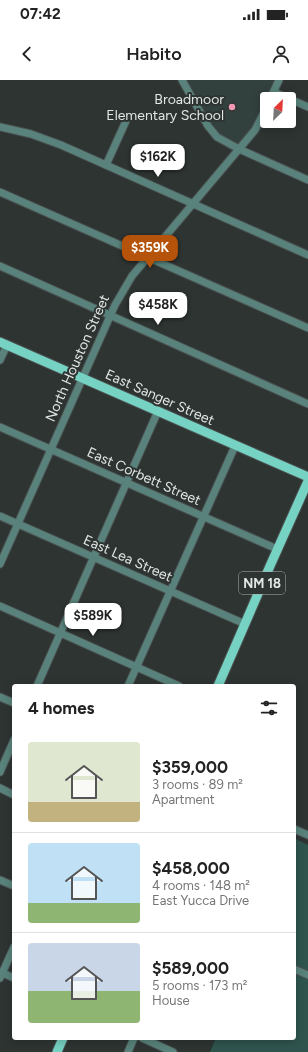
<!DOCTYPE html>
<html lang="en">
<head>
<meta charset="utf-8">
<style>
	body { margin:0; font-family:Figtree,sans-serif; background:#f6f6f6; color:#222; height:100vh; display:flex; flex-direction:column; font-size:15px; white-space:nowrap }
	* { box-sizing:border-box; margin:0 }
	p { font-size:13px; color:#767676 }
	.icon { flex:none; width:22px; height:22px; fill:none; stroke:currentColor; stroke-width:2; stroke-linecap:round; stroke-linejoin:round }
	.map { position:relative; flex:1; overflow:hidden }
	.details { position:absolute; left:12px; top:604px; width:284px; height:356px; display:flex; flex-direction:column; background:#fff; border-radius:4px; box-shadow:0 2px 10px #0003 }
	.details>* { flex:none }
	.needle { width:26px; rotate:24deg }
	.tools { position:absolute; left:260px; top:12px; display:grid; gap:8px }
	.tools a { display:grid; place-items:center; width:36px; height:36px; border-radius:4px; background:#fff; box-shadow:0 2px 10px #0003; font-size:20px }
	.price { position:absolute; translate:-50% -34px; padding:0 9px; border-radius:8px; background:#fff; color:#222; font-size:13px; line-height:26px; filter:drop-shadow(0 1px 2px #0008) }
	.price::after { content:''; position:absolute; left:50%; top:24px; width:12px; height:9px; margin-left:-6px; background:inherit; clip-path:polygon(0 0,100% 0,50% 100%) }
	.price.on { background:#b45309; color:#fff }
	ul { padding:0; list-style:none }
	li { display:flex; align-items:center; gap:12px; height:100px; padding:0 16px }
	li+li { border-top:1px solid #e0e0e0 }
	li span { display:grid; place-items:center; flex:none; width:112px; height:80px; border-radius:4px; color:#555 }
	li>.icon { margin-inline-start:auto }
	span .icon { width:48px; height:48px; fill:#fffc; stroke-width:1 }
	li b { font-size:17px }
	h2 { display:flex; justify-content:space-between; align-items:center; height:48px; padding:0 16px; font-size:17px }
	.status { display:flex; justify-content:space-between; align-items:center; height:28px; padding:0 20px; background:#fff; direction:ltr }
	.status svg { height:11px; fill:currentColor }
	header { display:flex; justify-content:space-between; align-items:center; height:52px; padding:0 16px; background:#fff; font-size:18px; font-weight:600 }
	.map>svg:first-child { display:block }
	.built { fill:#32403e }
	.green { fill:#2f544e }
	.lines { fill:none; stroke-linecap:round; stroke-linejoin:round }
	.minor-casing { stroke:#4a504f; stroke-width:9 }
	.major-casing { stroke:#4a504f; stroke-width:11 }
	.minor { stroke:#58827b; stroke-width:7 }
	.major { stroke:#76d2c3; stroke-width:9 }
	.poi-dot { fill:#f19ab1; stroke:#2d3432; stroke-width:1.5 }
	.labels { text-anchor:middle; stroke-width:4; stroke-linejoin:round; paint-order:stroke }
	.shield { fill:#2d3432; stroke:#acb1af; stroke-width:1 }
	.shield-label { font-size:13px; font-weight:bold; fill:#e2e6e5 }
	.poi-label { font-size:14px; fill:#e2e6e5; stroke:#2d3432; text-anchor:end }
	.street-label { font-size:14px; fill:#e2e6e5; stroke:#2d3432 }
</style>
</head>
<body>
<div class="status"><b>07:42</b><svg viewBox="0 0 49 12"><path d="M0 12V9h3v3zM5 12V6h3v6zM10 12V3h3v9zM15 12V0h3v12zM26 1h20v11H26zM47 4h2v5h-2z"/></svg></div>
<header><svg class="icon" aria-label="back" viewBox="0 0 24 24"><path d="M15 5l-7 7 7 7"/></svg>Habito<svg class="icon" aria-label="person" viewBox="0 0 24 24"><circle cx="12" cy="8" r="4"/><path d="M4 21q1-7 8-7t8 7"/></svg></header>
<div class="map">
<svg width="308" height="972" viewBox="0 0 308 972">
	<rect width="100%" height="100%" fill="#2d3432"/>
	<polygon class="built" points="187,0 275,0 254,45 239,64 218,54 213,49"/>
	<polygon class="green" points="294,758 308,765 308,972 210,972 216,958 294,958"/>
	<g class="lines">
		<defs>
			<g id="minor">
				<polyline points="182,0 208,46 217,57 239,69 308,100"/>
				<polyline points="274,12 308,27"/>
				<polyline points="270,19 279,0"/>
				<polyline points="0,47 31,54 61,65 308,175"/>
				<polyline points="106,85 126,41"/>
				<polyline points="0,112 308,248"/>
				<polyline points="0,186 308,324"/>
				<polyline points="0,280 7,265"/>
				<polyline points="0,347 277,469"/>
				<polyline points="0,436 245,544"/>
				<polyline points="0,484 115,225 132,196 239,69 255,50 267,26"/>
				<polyline points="0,526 179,606"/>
				<polyline points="37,606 158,331"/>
				<polyline points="128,606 235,366"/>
				<polyline points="0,617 14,623"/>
				<polyline points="0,692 14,660"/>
				<polyline points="0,708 14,715"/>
				<polyline points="294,749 308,755"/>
				<polyline points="0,800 14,806"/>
				<polyline points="294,889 308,895"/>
				<polyline points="0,892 14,898"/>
				<polyline points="0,898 14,867"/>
				<polyline points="142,958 173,972"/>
				<polyline points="128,972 134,958"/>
			</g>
			<g id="major">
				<polyline points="0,262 308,397"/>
				<polyline points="218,606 270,486 308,401"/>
				<polyline points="57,972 63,958"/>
			</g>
		</defs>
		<use href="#minor" class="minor-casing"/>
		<use href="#major" class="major-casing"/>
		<use href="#minor" class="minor"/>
		<use href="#major" class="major"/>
	</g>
	<circle class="poi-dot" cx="232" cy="27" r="4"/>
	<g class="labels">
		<rect class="shield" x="239" y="492" width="46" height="22" rx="3"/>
		<g class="shield-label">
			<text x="262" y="508">NM 18</text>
		</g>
		<g class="poi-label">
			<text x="224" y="24">Broadmoor<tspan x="224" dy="16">Elementary School</tspan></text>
		</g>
		<g class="street-label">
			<text transform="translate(77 278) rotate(-66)" y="5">North Houston Street</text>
			<text transform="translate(160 317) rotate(24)" y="5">East Sanger Street</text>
			<text transform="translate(144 396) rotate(24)" y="5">East Corbett Street</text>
			<text transform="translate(128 478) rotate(24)" y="5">East Lea Street</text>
		</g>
	</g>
</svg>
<div class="tools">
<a><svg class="needle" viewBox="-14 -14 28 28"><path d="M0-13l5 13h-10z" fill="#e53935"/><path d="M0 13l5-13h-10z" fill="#767676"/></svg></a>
</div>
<b class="price" style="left:158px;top:98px">$162K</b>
<b class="price on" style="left:150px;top:189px">$359K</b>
<b class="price" style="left:158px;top:246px">$458K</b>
<b class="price" style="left:93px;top:557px">$589K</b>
<section class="details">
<h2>4 homes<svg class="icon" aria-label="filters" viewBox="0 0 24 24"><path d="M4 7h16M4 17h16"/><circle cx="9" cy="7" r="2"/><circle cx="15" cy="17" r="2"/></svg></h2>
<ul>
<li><span style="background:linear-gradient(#dfe7d0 75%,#c2b280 0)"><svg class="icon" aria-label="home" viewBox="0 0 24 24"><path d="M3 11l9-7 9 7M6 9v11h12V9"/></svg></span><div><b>$359,000</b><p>3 rooms · 89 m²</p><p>Apartment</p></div></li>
<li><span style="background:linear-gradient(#bfe0f5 75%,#8fb573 0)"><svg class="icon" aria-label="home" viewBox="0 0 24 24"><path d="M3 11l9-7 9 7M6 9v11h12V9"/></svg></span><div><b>$458,000</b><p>4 rooms · 148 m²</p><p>East Yucca Drive</p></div></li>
<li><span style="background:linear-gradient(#c9d6e8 60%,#8fb573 0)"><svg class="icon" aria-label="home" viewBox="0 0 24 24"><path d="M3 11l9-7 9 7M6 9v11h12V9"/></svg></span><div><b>$589,000</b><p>5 rooms · 173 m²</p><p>House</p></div></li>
</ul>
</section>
</div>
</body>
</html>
